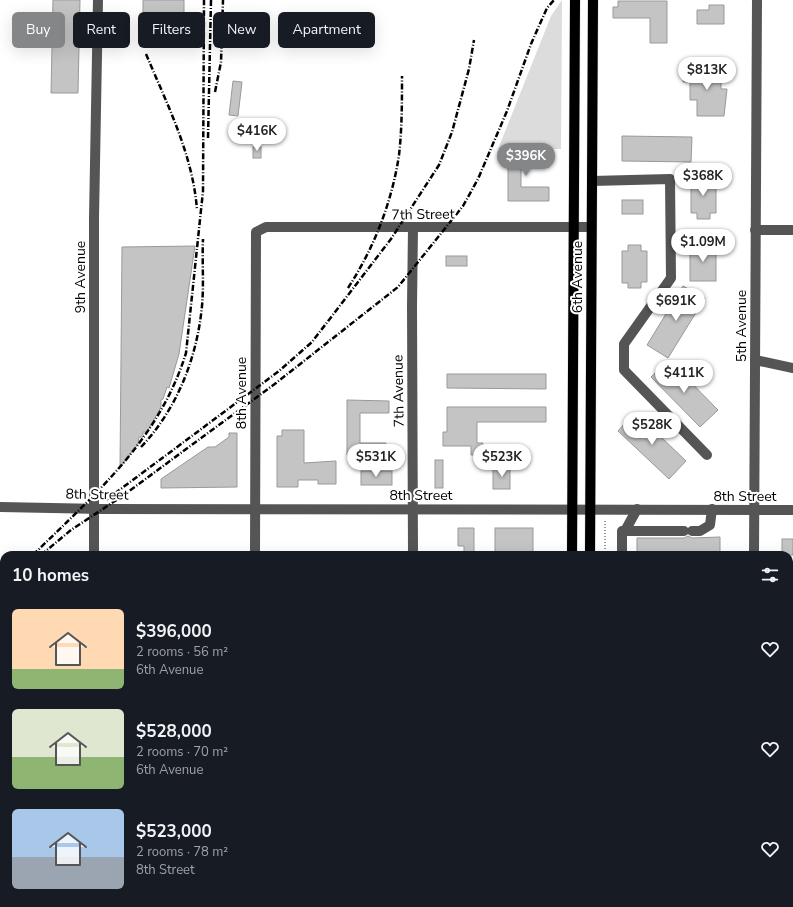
<!DOCTYPE html>
<html lang="en">
<head>
<meta charset="utf-8">
<style>
	body { margin:0; font-family:"Nunito Sans",sans-serif; background:#20242c; color:#f1f3f6; height:100vh; display:flex; flex-direction:column; font-size:15px; white-space:nowrap }
	* { box-sizing:border-box; margin:0 }
	p { font-size:13px; color:#9ea1a6 }
	.icon { flex:none; width:22px; height:22px; fill:none; stroke:currentColor; stroke-width:2; stroke-linecap:round; stroke-linejoin:round }
	.map { position:relative; flex:1; overflow:hidden }
	.drawer { position:absolute; left:0px; top:551px; width:793px; height:356px; display:flex; flex-direction:column; background:#171b24; border-radius:12px 12px 0 0; box-shadow:0 4px 16px #0002 }
	.drawer>* { flex:none }
	.top-card { position:absolute; left:12px; top:12px; width:400px; height:36px; display:flex; gap:8px }
	.price { position:absolute; translate:-50% -34px; padding:0 9px; border-radius:14px; background:#fff; color:#222; font-size:13px; line-height:26px; filter:drop-shadow(0 1px 2px #0008) }
	.price::after { content:''; position:absolute; left:50%; top:24px; width:12px; height:9px; margin-left:-6px; background:inherit; clip-path:polygon(0 0,100% 0,50% 100%) }
	.price.selected { background:#858687; color:#fff }
	ul { padding:0; list-style:none }
	li { display:flex; align-items:center; gap:12px; height:100px; padding:0 12px }
	li span { display:grid; place-items:center; flex:none; width:112px; height:80px; border-radius:6px; color:#555 }
	li>.icon { margin-inline-start:auto }
	span .icon { width:48px; height:48px; fill:#fffc; stroke-width:1 }
	li b { font-size:17px }
	h2 { display:flex; justify-content:space-between; align-items:center; height:48px; padding:0 12px; font-size:17px }
	.pill { padding:0 14px; border-radius:6px; background:#171b24; box-shadow:0 4px 16px #0002; font-size:14px; line-height:36px }
	.pill.selected { background:#858687; color:#fff }
	.map>svg:first-child { display:block }
	.green { fill:#dcdcdc }
	.building { fill:#c4c4c4; stroke:#999 }
	.lines { fill:none; stroke-linecap:round; stroke-linejoin:round }
	.major-casing { stroke:#dbdbdb; stroke-width:11 }
	.path { stroke:#777; stroke-width:1.5; stroke-dasharray:1 2; stroke-linecap:butt }
	.minor { stroke:#555; stroke-width:10 }
	.major { stroke:#000; stroke-width:10 }
	.rail { stroke:#000; stroke-width:2.5; stroke-dasharray:6 2 1 2; stroke-linecap:butt }
	.labels { text-anchor:middle; stroke-width:4; stroke-linejoin:round; paint-order:stroke }
	.street-label { font-size:14px; fill:#000; stroke:#fff }
</style>
</head>
<body>
<div class="map">
<svg width="793" height="907" viewBox="0 0 793 907">
	<rect width="100%" height="100%" fill="#fff"/>
	<polygon class="green" points="562,0 561,149 498,149 551,16"/>
	<g class="building">
		<polygon points="53,0 80,0 78,93 51,93"/>
		<rect x="143" y="0" width="41" height="40"/>
		<polygon points="618,1 667,1 667,43 650,43 650,18 613,18 613,7 618,7"/>
		<polygon points="709,5 724,5 724,24 697,24 697,10 709,10"/>
		<polygon points="683,68 721,68 721,89 727,89 724,116 697,116 697,100 690,100 690,82 683,82"/>
		<polygon points="233,81 242,82 238,116 229,115"/>
		<polygon points="622,136 692,137 691,162 622,161"/>
		<rect x="253" y="147" width="8" height="11"/>
		<polygon points="508,153 549,153 549,167 521,167 521,187 549,187 549,201 508,201"/>
		<polygon points="697,175 710,176 710,182 716,182 716,213 710,213 710,219 697,219 697,213 691,213 691,182 697,182"/>
		<rect x="622" y="200" width="21" height="14"/>
		<polygon points="628,245 641,245 641,251 647,251 647,282 641,282 641,288 628,288 628,283 622,283 622,251 628,251"/>
		<rect x="690" y="245" width="26" height="36"/>
		<polygon points="195,246 179,354 169,388 167,387 163,399 161,400 161,407 147,432 143,432 143,437 139,437 138,444 120,468 122,247"/>
		<rect x="446" y="256" width="21" height="10"/>
		<polygon points="683,286 705,298 668,358 647,345"/>
		<polygon points="669,360 718,410 700,427 651,377"/>
		<polygon points="447,374 546,374 546,389 447,388"/>
		<polygon points="347,400 389,401 389,413 360,413 360,443 386,443 386,456 347,455"/>
		<polygon points="447,407 546,407 546,422 477,422 477,443 483,443 483,455 471,455 471,446 443,446 443,432 447,432"/>
		<polygon points="635,412 686,461 669,479 618,431"/>
		<polygon points="282,430 304,430 304,463 336,461 336,484 318,484 318,480 298,480 298,487 277,487 277,436 282,436"/>
		<polygon points="229,433 237,433 237,487 161,488 161,479 208,447 215,447 229,437"/>
		<rect x="435" y="460" width="8" height="28"/>
		<rect x="493" y="466" width="17" height="23"/>
		<rect x="361" y="471" width="31" height="14"/>
		<polygon points="458,528 474,528 474,555 464,555 464,546 458,546"/>
		<rect x="495" y="528" width="38" height="27"/>
		<polygon points="688,536 692,538 720,537 720,555 637,555 637,538 684,538"/>
		<rect x="782" y="539" width="11" height="16"/>
	</g>
	<g class="lines">
		<defs>
			<g id="major">
				<polyline points="572,555 575,0"/>
				<polyline points="590,555 593,0"/>
				<polyline points="571,907 571,903"/>
				<polyline points="588,907 588,903"/>
			</g>
		</defs>
		<use href="#major" class="major-casing"/>
		<g class="path">
			<polyline points="605,555 605,519"/>
			<polyline points="789,808 793,808"/>
			<polyline points="555,907 555,903"/>
			<polyline points="603,907 603,903"/>
		</g>
		<g class="minor">
			<polyline points="592,181 670,179 671,278 624,344 624,370 707,455"/>
			<polyline points="413,228 412,306 413,555"/>
			<polyline points="755,230 793,230"/>
			<polyline points="755,360 793,368"/>
			<polyline points="0,507 102,509 793,510"/>
			<polyline points="625,531 637,509"/>
			<polyline points="692,531 700,531 710,525 712,509"/>
			<polyline points="94,555 94,218 98,0"/>
			<polyline points="255,555 256,232 266,227 591,227"/>
			<polyline points="622,555 622,531 684,531"/>
			<polyline points="754,555 757,0"/>
			<polyline points="0,627 4,627"/>
			<polyline points="0,650 4,650"/>
			<polyline points="0,779 4,779"/>
			<polyline points="789,790 793,790"/>
			<polyline points="789,882 793,884"/>
			<polyline points="93,903 93,907"/>
			<polyline points="253,907 253,903"/>
			<polyline points="325,907 328,903"/>
			<polyline points="359,907 359,903"/>
			<polyline points="728,907 728,903"/>
			<polyline points="752,907 752,903"/>
		</g>
		<use href="#major" class="major"/>
		<g class="rail">
			<path d="M146 54C167 104 193 155 197 210"/>
			<polyline points="215,92 221,62 223,0"/>
			<polyline points="208,138 211,0"/>
			<path d="M348 288C374 248 392 202 399 155 402 129 402 102 402 76"/>
			<path d="M141 447C177 409 197 358 202 306 204 284 202 261 203 239"/>
			<polyline points="106,500 279,371 312,342 391,239 439,165 452,132 469,69 474,40"/>
			<path d="M33 555C96 493 159 440 186 353L203 191 204 0"/>
			<polyline points="41,555 71,530 121,497 276,383 398,287 463,206 478,179 507,111 531,44 547,8 554,0"/>
			<polyline points="0,588 4,584"/>
			<polyline points="789,797 793,797"/>
			<polyline points="0,890 4,891"/>
			<polyline points="297,907 301,903"/>
		</g>
	</g>
	<g class="labels">
		<g class="street-label">
			<text transform="translate(423 214) rotate(-1)" y="5">7th Street</text>
			<text transform="translate(80 277) rotate(-90)" y="5">9th Avenue</text>
			<text transform="translate(577 277) rotate(-90)" y="5">6th Avenue</text>
			<text transform="translate(741 326) rotate(-90)" y="5">5th Avenue</text>
			<text transform="translate(398 391) rotate(-91)" y="5">7th Avenue</text>
			<text transform="translate(241 393) rotate(-90)" y="5">8th Avenue</text>
			<text transform="translate(97 494) rotate(1)" y="5">8th Street</text>
			<text x="421" y="500">8th Street</text>
			<text x="745" y="501">8th Street</text>
		</g>
	</g>
</svg>
<b class="price" style="left:707px;top:91px">$813K</b>
<b class="price" style="left:257px;top:152px">$416K</b>
<b class="price selected" style="left:526px;top:177px">$396K</b>
<b class="price" style="left:703px;top:197px">$368K</b>
<b class="price" style="left:703px;top:263px">$1.09M</b>
<b class="price" style="left:676px;top:322px">$691K</b>
<b class="price" style="left:684px;top:394px">$411K</b>
<b class="price" style="left:652px;top:446px">$528K</b>
<b class="price" style="left:376px;top:478px">$531K</b>
<b class="price" style="left:502px;top:478px">$523K</b>
<div class="top-card">
<a class="pill selected">Buy</a>
<a class="pill">Rent</a>
<a class="pill">Filters</a>
<a class="pill">New</a>
<a class="pill">Apartment</a>
</div>
<section class="drawer">
<h2>10 homes<svg class="icon" aria-label="filters" viewBox="0 0 24 24"><path d="M4 7h16M4 17h16"/><circle cx="9" cy="7" r="2"/><circle cx="15" cy="17" r="2"/></svg></h2>
<ul>
<li><span style="background:linear-gradient(#ffd9b3 75%,#8fb573 0)"><svg class="icon" aria-label="home" viewBox="0 0 24 24"><path d="M3 11l9-7 9 7M6 9v11h12V9"/></svg></span><div><b>$396,000</b><p>2 rooms · 56 m²</p><p>6th Avenue</p></div><svg class="icon" aria-label="heart" viewBox="0 0 24 24"><path d="M12 20l-8-8c-3-5 5-10 8-4 3-6 11-1 8 4z"/></svg></li>
<li><span style="background:linear-gradient(#dfe7d0 60%,#8fb573 0)"><svg class="icon" aria-label="home" viewBox="0 0 24 24"><path d="M3 11l9-7 9 7M6 9v11h12V9"/></svg></span><div><b>$528,000</b><p>2 rooms · 70 m²</p><p>6th Avenue</p></div><svg class="icon" aria-label="heart" viewBox="0 0 24 24"><path d="M12 20l-8-8c-3-5 5-10 8-4 3-6 11-1 8 4z"/></svg></li>
<li><span style="background:linear-gradient(#a9c7e8 60%,#9aa5b1 0)"><svg class="icon" aria-label="home" viewBox="0 0 24 24"><path d="M3 11l9-7 9 7M6 9v11h12V9"/></svg></span><div><b>$523,000</b><p>2 rooms · 78 m²</p><p>8th Street</p></div><svg class="icon" aria-label="heart" viewBox="0 0 24 24"><path d="M12 20l-8-8c-3-5 5-10 8-4 3-6 11-1 8 4z"/></svg></li>
</ul>
</section>
</div>
</body>
</html>
